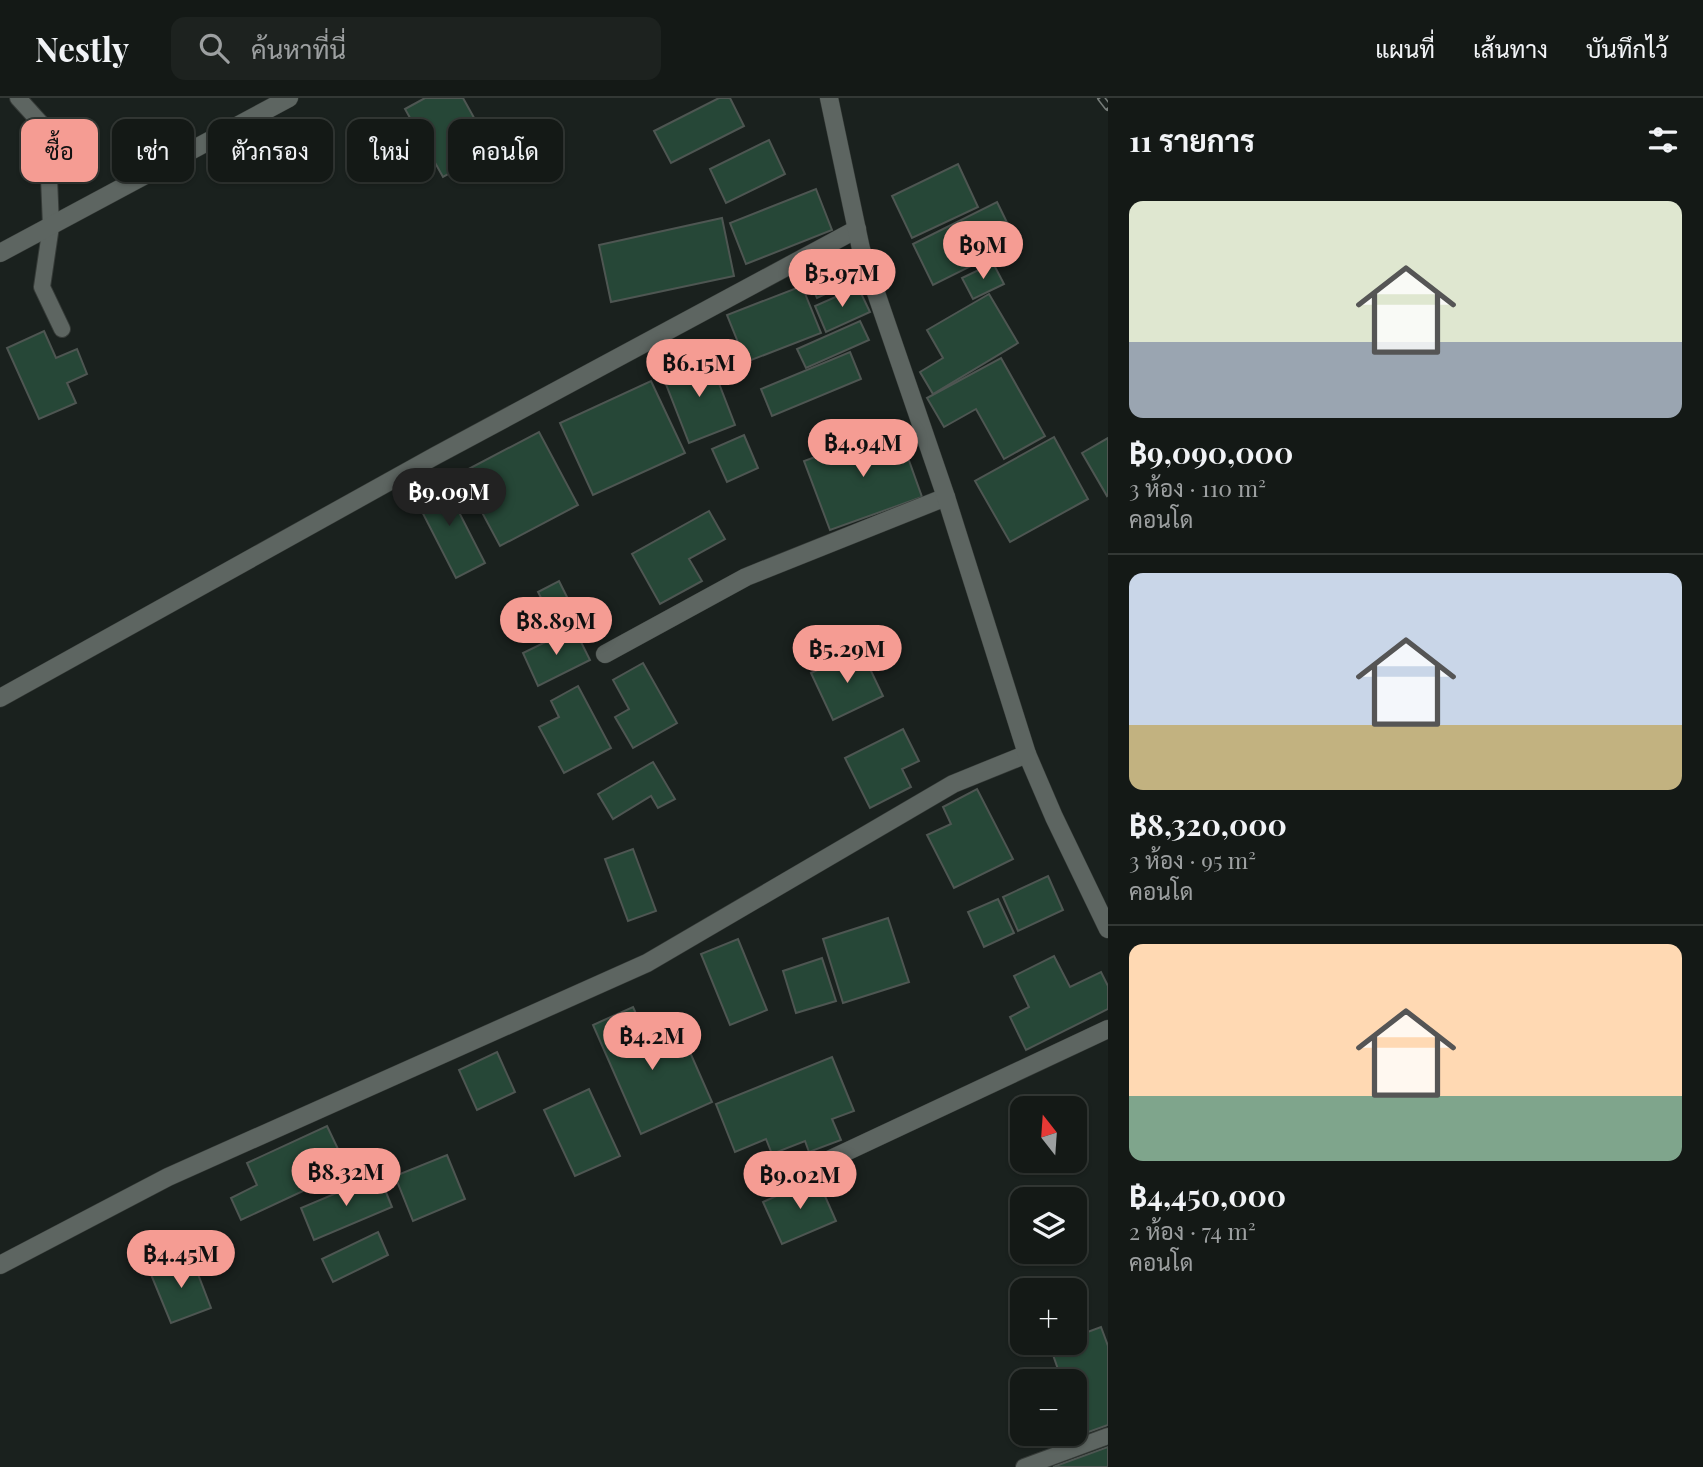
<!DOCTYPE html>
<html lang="th">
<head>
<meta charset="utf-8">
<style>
	body { margin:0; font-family:"Playfair Display",Sarabun,serif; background:#1d221f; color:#f1f3f6; height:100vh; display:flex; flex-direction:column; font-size:26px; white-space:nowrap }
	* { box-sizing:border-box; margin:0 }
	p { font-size:23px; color:#9da0a1 }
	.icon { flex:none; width:38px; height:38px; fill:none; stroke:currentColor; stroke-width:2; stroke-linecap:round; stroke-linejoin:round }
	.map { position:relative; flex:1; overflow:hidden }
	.side { display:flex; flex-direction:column; background:#141916; width:595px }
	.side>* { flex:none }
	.guide { position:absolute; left:21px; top:21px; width:665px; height:63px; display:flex; gap:14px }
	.needle { width:46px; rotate:343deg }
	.controls { position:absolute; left:1010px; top:998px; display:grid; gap:14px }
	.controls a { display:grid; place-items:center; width:77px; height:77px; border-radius:14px; background:#141916; box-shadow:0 2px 5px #0004,0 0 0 2px #333835; font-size:35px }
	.price { position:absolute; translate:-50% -60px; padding:0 16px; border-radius:24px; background:#f59c93; color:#111; font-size:23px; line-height:46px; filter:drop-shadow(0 2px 4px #0008) }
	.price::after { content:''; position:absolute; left:50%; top:42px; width:21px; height:16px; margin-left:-10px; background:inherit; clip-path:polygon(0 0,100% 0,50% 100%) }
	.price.active { background:#222; color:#fff }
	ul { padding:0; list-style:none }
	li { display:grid; align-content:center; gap:14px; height:371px; padding:0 21px }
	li+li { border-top:2px solid #333835 }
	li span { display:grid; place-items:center; height:217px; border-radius:14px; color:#555 }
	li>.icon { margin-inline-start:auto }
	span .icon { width:126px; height:126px; fill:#fffc; stroke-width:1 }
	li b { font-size:30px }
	h2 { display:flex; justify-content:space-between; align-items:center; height:84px; padding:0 21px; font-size:30px }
	.tag { padding:0 24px; border-radius:14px; background:#141916; box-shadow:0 2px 5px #0004,0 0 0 2px #333835; font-size:24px; line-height:63px }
	.tag.active { background:#f59c93; color:#111 }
	header { display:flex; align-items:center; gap:42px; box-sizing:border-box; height:98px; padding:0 35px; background:#141916; border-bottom:2px solid #333835 }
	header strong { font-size:33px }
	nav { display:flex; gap:38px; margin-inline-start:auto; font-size:24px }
	.search { width:490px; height:63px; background:#1d221f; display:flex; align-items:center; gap:18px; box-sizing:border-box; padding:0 24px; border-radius:14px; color:#9da0a1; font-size:26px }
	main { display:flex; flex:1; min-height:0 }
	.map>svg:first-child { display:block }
	.building { fill:#264737; stroke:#4e5652; stroke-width:2 }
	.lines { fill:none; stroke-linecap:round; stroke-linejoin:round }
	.service-casing { stroke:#363b38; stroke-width:18 }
	.minor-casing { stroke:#363b38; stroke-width:19 }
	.tertiary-casing { stroke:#363b38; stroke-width:19 }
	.service { stroke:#5d6561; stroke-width:16 }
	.minor { stroke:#5d6561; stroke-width:18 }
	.tertiary { stroke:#5d6561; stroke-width:18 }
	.rail-casing { stroke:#767c79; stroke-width:8 }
	.rail { stroke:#1a211e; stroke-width:5; stroke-dasharray:16; stroke-linecap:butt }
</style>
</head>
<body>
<header>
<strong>Nestly</strong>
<div class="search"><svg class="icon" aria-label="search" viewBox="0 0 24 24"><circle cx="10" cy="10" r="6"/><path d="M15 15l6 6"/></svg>ค้นหาที่นี่</div>
<nav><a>แผนที่</a><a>เส้นทาง</a><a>บันทึกไว้</a></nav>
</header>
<main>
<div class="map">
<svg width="1108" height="1369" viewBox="0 0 1108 1369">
	<rect width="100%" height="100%" fill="#1a211e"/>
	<g class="building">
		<polygon points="425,0 463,0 492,52 443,79 405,11"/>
		<polygon points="719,0 730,0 744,28 671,65 654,33"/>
		<polygon points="769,42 785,76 726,105 710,71"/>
		<polygon points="958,66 978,109 912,140 892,98"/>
		<polygon points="816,91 832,132 746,166 730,125"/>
		<polygon points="997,104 1017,145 933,187 913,146"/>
		<polygon points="722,120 734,178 611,204 599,147"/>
		<polygon points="840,157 853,183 817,200 805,174"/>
		<polygon points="993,165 1004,186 973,201 962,180"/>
		<polygon points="802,188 821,235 746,264 727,217"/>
		<polygon points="858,189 870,214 826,234 815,208"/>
		<polygon points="989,196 1018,245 933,296 920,274 943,260 927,232"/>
		<polygon points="860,223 869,242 806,270 797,251"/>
		<polygon points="44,233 56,260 77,251 87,276 67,285 76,305 39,321 7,250"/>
		<polygon points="850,254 861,281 772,318 761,291"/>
		<polygon points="708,257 735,327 689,345 662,276"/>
		<polygon points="1001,260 1045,338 1004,361 976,311 944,329 927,300"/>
		<polygon points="651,283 685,355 593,397 560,325"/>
		<polygon points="897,329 922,399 830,432 804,363"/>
		<polygon points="539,334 578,407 500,448 461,375"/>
		<polygon points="744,337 758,370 727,384 712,351"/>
		<polygon points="1054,339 1088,401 1010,444 975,383"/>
		<polygon points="1108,340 1108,397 1107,398 1082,355"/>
		<polygon points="442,381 485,465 456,480 413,396"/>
		<polygon points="709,413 725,441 689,461 702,483 660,506 632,456"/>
		<polygon points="559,483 578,521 557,531 538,494"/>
		<polygon points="574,530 590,562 538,588 523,555"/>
		<polygon points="861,552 883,598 833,622 811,575"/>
		<polygon points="643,565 677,625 633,650 615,619 629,611 613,582"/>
		<polygon points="578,588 611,650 564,675 539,629 559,619 551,603"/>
		<polygon points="903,631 919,663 902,671 911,689 870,710 845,660"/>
		<polygon points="653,664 675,701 658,710 651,698 613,721 598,696"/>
		<polygon points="977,691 1013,761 954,790 927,737 951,726 943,709"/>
		<polygon points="633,751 656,813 628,823 605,761"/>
		<polygon points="1048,778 1063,812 1018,833 1003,799"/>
		<polygon points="998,801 1014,835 984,849 968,814"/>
		<polygon points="888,820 909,884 843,905 823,841"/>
		<polygon points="738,841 767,912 730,927 701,856"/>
		<polygon points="1054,858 1070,889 1101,874 1108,888 1108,911 1026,952 1010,919 1029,909 1014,878"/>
		<polygon points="822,860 836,903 796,915 783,873"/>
		<polygon points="633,909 651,949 682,936 712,1004 641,1036 593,927"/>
		<polygon points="497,954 515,994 477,1012 459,972"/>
		<polygon points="832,959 854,1013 832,1021 841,1042 809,1054 805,1043 772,1056 766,1041 735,1054 716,1006"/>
		<polygon points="589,991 620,1058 575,1078 544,1012"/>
		<polygon points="327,1028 348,1072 241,1122 231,1100 257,1087 247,1065"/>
		<polygon points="447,1057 465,1101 413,1123 395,1078"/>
		<polygon points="379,1077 392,1109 314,1142 301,1110"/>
		<polygon points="817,1080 836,1123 782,1146 763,1104"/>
		<polygon points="378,1134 388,1157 333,1184 322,1161"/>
		<polygon points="191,1158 211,1210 171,1225 150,1174"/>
		<polygon points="1101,1229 1108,1248 1108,1327 1080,1337 1074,1320 1074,1283 1062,1283 1050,1248 1059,1244 1074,1244 1074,1239"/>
		<polygon points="1108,1349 1108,1369 1053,1369"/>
	</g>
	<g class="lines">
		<defs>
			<g id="service">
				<polyline points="18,0 47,32 51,128 42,189 62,231"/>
				<polyline points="1024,1369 1108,1338"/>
			</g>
			<g id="minor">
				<polyline points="0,155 289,0"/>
				<polyline points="605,556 746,479 946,399"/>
				<polyline points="0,600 435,358 857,131"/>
				<polyline points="786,1082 1108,931"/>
				<polyline points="0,1167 168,1079 647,865 953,686 1027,656"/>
			</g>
			<polyline id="tertiary" points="829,0 861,151 946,399 1027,656 1054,719 1108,831"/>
		</defs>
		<use href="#service" class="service-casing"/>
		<use href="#minor" class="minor-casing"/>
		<use href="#tertiary" class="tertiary-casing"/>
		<use href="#service" class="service"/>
		<use href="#minor" class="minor"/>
		<use href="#tertiary" class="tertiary"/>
		<defs>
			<polyline id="rail" points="1101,0 1108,9"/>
		</defs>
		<use href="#rail" class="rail-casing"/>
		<use href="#rail" class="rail"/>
	</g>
</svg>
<div class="controls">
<a><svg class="needle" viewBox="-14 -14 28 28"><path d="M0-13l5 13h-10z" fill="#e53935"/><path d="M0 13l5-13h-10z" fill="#9da0a1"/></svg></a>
<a><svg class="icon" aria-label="layers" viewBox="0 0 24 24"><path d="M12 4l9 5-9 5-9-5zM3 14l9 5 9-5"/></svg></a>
<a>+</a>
<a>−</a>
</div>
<b class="price" style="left:983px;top:183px">฿9M</b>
<b class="price" style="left:842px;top:211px">฿5.97M</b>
<b class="price" style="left:699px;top:301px">฿6.15M</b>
<b class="price" style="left:863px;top:381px">฿4.94M</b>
<b class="price active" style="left:449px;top:430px">฿9.09M</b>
<b class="price" style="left:556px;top:559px">฿8.89M</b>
<b class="price" style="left:847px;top:587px">฿5.29M</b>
<b class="price" style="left:652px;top:974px">฿4.2M</b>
<b class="price" style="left:346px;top:1110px">฿8.32M</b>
<b class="price" style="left:800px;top:1113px">฿9.02M</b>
<b class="price" style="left:181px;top:1192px">฿4.45M</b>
<div class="guide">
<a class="tag active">ซื้อ</a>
<a class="tag">เช่า</a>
<a class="tag">ตัวกรอง</a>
<a class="tag">ใหม่</a>
<a class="tag">คอนโด</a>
</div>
</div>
<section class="side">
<h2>11 รายการ<svg class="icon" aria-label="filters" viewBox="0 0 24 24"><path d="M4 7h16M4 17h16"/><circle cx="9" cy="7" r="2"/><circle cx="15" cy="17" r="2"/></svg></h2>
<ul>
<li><span style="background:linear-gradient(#dfe7d0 65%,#9aa5b1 0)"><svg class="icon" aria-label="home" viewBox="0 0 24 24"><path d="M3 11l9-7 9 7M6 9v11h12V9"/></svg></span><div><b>฿9,090,000</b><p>3 ห้อง · 110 m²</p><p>คอนโด</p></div></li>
<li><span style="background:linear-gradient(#c9d6e8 70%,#c2b280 0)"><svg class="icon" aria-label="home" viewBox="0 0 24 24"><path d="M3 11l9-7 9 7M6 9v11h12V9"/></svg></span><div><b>฿8,320,000</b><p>3 ห้อง · 95 m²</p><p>คอนโด</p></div></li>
<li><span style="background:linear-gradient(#ffd9b3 70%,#7fa58c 0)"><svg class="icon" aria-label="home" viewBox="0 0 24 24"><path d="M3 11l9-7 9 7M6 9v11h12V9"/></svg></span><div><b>฿4,450,000</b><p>2 ห้อง · 74 m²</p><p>คอนโด</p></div></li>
</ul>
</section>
</main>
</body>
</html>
